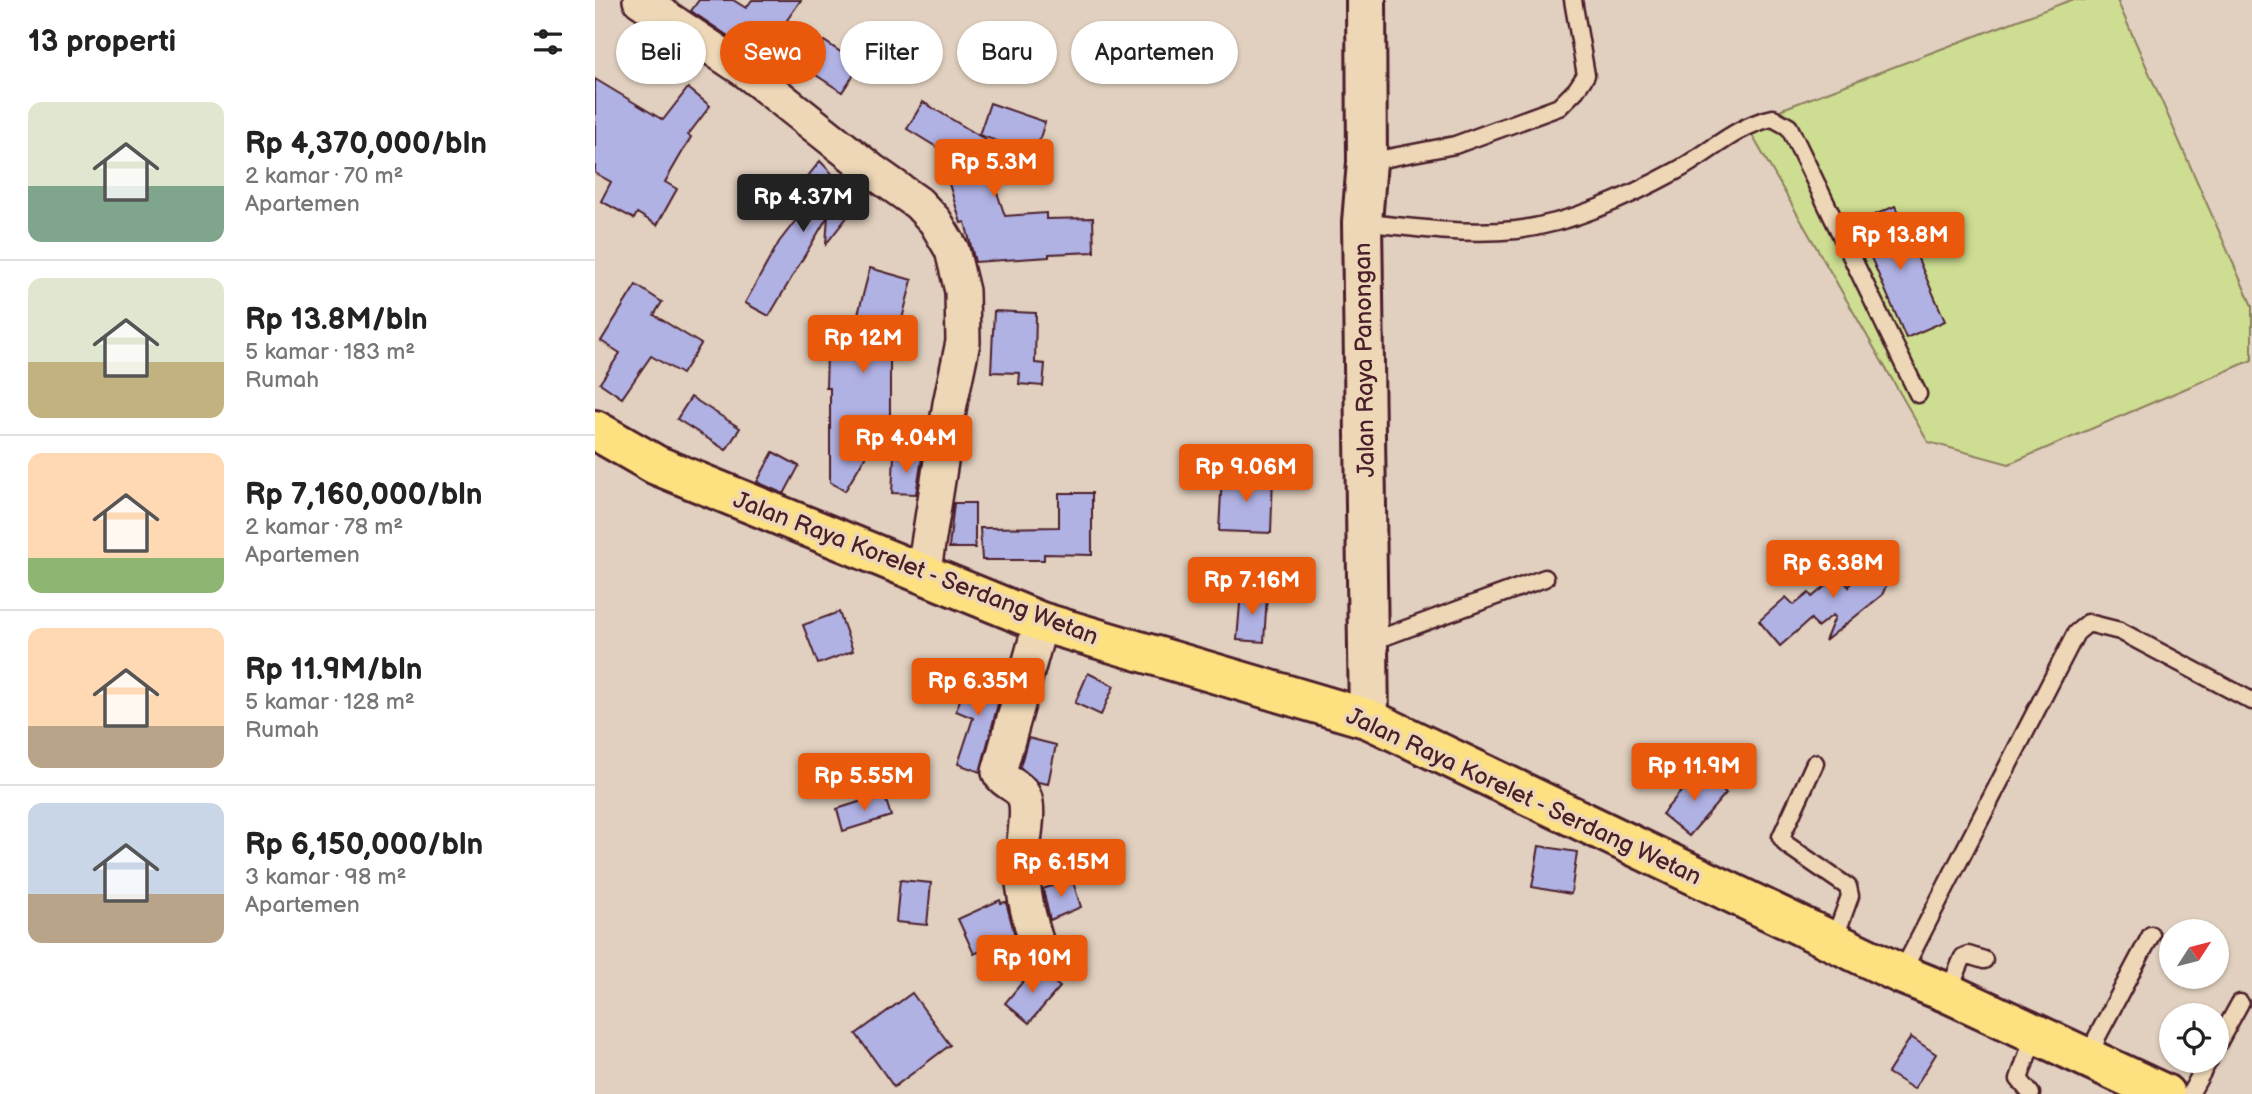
<!DOCTYPE html>
<html lang="id">
<head>
<meta charset="utf-8">
<style>
	body { margin:0; font-family:"Balsamiq Sans",sans-serif; background:#f6f6f6; color:#222; height:100vh; display:flex; flex-direction:column; font-size:26px; white-space:nowrap }
	* { box-sizing:border-box; margin:0 }
	p { font-size:23px; color:#767676 }
	.icon { flex:none; width:38px; height:38px; fill:none; stroke:currentColor; stroke-width:2; stroke-linecap:round; stroke-linejoin:round }
	.map { position:relative; flex:1; overflow:hidden }
	.details { display:flex; flex-direction:column; background:#fff; width:595px }
	.details>* { flex:none }
	.banner { position:absolute; left:21px; top:21px; width:665px; height:63px; display:flex; gap:14px }
	.needle { width:46px; rotate:54deg }
	.tools { position:absolute; left:1564px; top:919px; display:grid; gap:14px }
	.tools a { display:grid; place-items:center; width:70px; height:70px; border-radius:50%; background:#fff; box-shadow:0 2px 5px #0004; font-size:35px }
	.price { position:absolute; translate:-50% -60px; padding:0 16px; border-radius:7px; background:#ea580c; color:#fff; font-size:23px; line-height:46px; filter:drop-shadow(0 2px 4px #0008) }
	.price::after { content:''; position:absolute; left:50%; top:42px; width:21px; height:16px; margin-left:-10px; background:inherit; clip-path:polygon(0 0,100% 0,50% 100%) }
	.price.selected { background:#222; color:#fff }
	ul { padding:0; list-style:none }
	li { display:flex; align-items:center; gap:21px; height:175px; padding:0 28px }
	li+li { border-top:2px solid #e0e0e0 }
	li span { display:grid; place-items:center; flex:none; width:196px; height:140px; border-radius:14px; color:#555 }
	li>.icon { margin-inline-start:auto }
	span .icon { width:84px; height:84px; fill:#fffc; stroke-width:1 }
	li b { font-size:30px }
	h2 { display:flex; justify-content:space-between; align-items:center; height:84px; padding:0 28px; font-size:30px }
	.pill { padding:0 24px; border-radius:32px; background:#fff; box-shadow:0 2px 5px #0004; font-size:24px; line-height:63px }
	.pill.selected { background:#ea580c; color:#fff }
	main { display:flex; flex:1; min-height:0 }
	.map>svg:first-child { display:block }
	.green { fill:#cddd91; stroke:#8c7e5e; stroke-width:2 }
	.building { fill:#b1b2e4; stroke:#4a1f2b; stroke-width:2 }
	.lines { fill:none; stroke-linecap:round; stroke-linejoin:round }
	.lane-casing { stroke:#4a1f2b; stroke-width:21 }
	.street-casing { stroke:#4a1f2b; stroke-width:38 }
	.secondary-casing { stroke:#4a1f2b; stroke-width:44 }
	.primary-casing { stroke:#4a1f2b; stroke-width:44 }
	.lane { stroke:#edd7b6; stroke-width:16 }
	.street { stroke:#edd7b6; stroke-width:33 }
	.secondary { stroke:#edd7b6; stroke-width:38 }
	.primary { stroke:#fde080; stroke-width:38 }
	.labels { text-anchor:middle; stroke-width:7; stroke-linejoin:round; paint-order:stroke }
	.street-label { font-size:24px; fill:#4a1f2b; stroke:#edd7b6 }
</style>
</head>
<body>
<main>
<section class="details">
<h2>13 properti<svg class="icon" aria-label="filters" viewBox="0 0 24 24"><path d="M4 7h16M4 17h16"/><circle cx="9" cy="7" r="2"/><circle cx="15" cy="17" r="2"/></svg></h2>
<ul>
<li><span style="background:linear-gradient(#dfe7d0 60%,#7fa58c 0)"><svg class="icon" aria-label="home" viewBox="0 0 24 24"><path d="M3 11l9-7 9 7M6 9v11h12V9"/></svg></span><div><b>Rp 4,370,000/bln</b><p>2 kamar · 70 m²</p><p>Apartemen</p></div></li>
<li><span style="background:linear-gradient(#dfe7d0 60%,#c2b280 0)"><svg class="icon" aria-label="home" viewBox="0 0 24 24"><path d="M3 11l9-7 9 7M6 9v11h12V9"/></svg></span><div><b>Rp 13.8M/bln</b><p>5 kamar · 183 m²</p><p>Rumah</p></div></li>
<li><span style="background:linear-gradient(#ffd9b3 75%,#8fb573 0)"><svg class="icon" aria-label="home" viewBox="0 0 24 24"><path d="M3 11l9-7 9 7M6 9v11h12V9"/></svg></span><div><b>Rp 7,160,000/bln</b><p>2 kamar · 78 m²</p><p>Apartemen</p></div></li>
<li><span style="background:linear-gradient(#ffd9b3 70%,#b9a48a 0)"><svg class="icon" aria-label="home" viewBox="0 0 24 24"><path d="M3 11l9-7 9 7M6 9v11h12V9"/></svg></span><div><b>Rp 11.9M/bln</b><p>5 kamar · 128 m²</p><p>Rumah</p></div></li>
<li><span style="background:linear-gradient(#c9d6e8 65%,#b9a48a 0)"><svg class="icon" aria-label="home" viewBox="0 0 24 24"><path d="M3 11l9-7 9 7M6 9v11h12V9"/></svg></span><div><b>Rp 6,150,000/bln</b><p>3 kamar · 98 m²</p><p>Apartemen</p></div></li>
</ul>
</section>
<div class="map">
<svg width="1657" height="1094" viewBox="0 0 1657 1094">
	<rect width="100%" height="100%" fill="#e1d0bf"/>
	<filter id="ink" filterUnits="userSpaceOnUse"><feTurbulence type="fractalNoise" baseFrequency=".0143" numOctaves="2"/><feDisplacementMap in="SourceGraphic" scale="14" xChannelSelector="R" yChannelSelector="G"/><feConvolveMatrix kernelMatrix="1 2 1 2 8 2 1 2 1" color-interpolation-filters="sRGB"/></filter>
	<g filter="url(#ink)">
		<polygon class="green" points="1476,0 1522,0 1657,306 1657,360 1414,464 1333,442 1150,123"/>
		<g class="building">
			<polygon points="104,0 138,0 151,8 157,0 206,0 192,20 224,49 229,41 265,65 247,92 207,66 195,79 167,54 157,52 96,11"/>
			<polygon points="0,79 68,120 93,88 115,106 93,135 96,137 70,182 82,189 62,225 42,213 39,219 6,201 16,182 0,173"/>
			<polygon points="328,102 391,140 402,173 396,175 410,216 451,213 451,219 498,218 499,252 454,254 454,257 380,262 370,222 366,223 343,148 312,129"/>
			<polygon points="395,103 450,122 440,154 384,135"/>
			<polygon points="225,161 264,202 231,244 233,216 174,316 150,303 184,242 201,220 193,213 212,189 206,185"/>
			<polygon points="1300,206 1350,321 1311,338 1261,223"/>
			<polygon points="275,268 317,280 306,323 295,320 295,414 250,491 235,482 235,388 231,388 232,353 247,325 260,326"/>
			<polygon points="41,285 67,302 59,315 106,344 87,374 56,356 27,398 5,383 25,353 6,341"/>
			<polygon points="399,311 441,313 440,363 450,364 448,386 424,384 425,373 396,372"/>
			<polygon points="96,397 145,428 131,450 82,419"/>
			<polygon points="178,452 204,466 189,494 162,482"/>
			<polygon points="299,456 327,458 321,494 297,493"/>
			<polygon points="627,474 678,476 676,533 624,531"/>
			<polygon points="464,493 497,493 497,555 449,554 449,560 387,560 385,528 464,527"/>
			<polygon points="359,503 380,503 380,548 354,548"/>
			<polygon points="1271,547 1302,561 1287,595 1230,641 1240,617 1238,615 1222,627 1216,619 1185,646 1164,621 1191,597 1199,605 1214,593 1217,597 1244,575 1254,587"/>
			<polygon points="646,592 672,594 669,642 642,640"/>
			<polygon points="244,612 258,651 223,664 208,625"/>
			<polygon points="375,672 408,685 385,772 363,764 378,718 361,711"/>
			<polygon points="493,673 519,686 506,715 480,703"/>
			<polygon points="433,738 461,745 453,784 443,782 425,767"/>
			<polygon points="1104,770 1131,793 1094,836 1067,814"/>
			<polygon points="289,794 296,816 248,831 242,809"/>
			<polygon points="944,846 982,852 976,894 937,887"/>
			<polygon points="477,879 486,907 455,920 448,889"/>
			<polygon points="305,880 336,883 332,925 301,922"/>
			<polygon points="405,900 406,903 411,902 420,936 379,954 363,919"/>
			<polygon points="439,968 443,969 465,987 434,1023 410,1003"/>
			<polygon points="317,993 355,1045 299,1087 261,1034"/>
			<polygon points="1316,1037 1341,1054 1319,1089 1293,1073"/>
		</g>
		<g class="lines">
			<defs>
				<g id="lane">
					<polyline points="772,162 860,145 964,107 981,90 991,75 978,0"/>
					<path d="M767 222C817 228 870 235 921 230 977 223 1031 198 1081 171 1113 154 1142 125 1178 118L1194 127 1323 394"/>
					<polyline points="775,642 950,578"/>
					<polyline points="1220,763 1186,837 1192,845 1253,887 1255,896 1239,940"/>
					<polyline points="1306,974 1481,633 1493,623 1525,631 1657,701"/>
					<polyline points="1353,993 1368,957 1373,955 1389,960"/>
					<polyline points="1622,1045 1645,1003"/>
					<polyline points="1496,1059 1502,1037 1556,935"/>
					<polyline points="1436,1094 1424,1079 1440,1033"/>
					<polyline points="1595,1094 1614,1060"/>
				</g>
				<g id="street">
					<polyline points="45,0 151,71 276,170 323,203 340,221 357,250 367,291 368,342 355,404 328,576"/>
					<path d="M444 950C435 922 427 894 427 864 427 846 435 815 430 799 426 785 409 784 404 772L446 622"/>
				</g>
				<polyline id="secondary" points="771,0 772,162 767,222 774,719"/>
				<polyline id="primary" points="0,430 61,465 446,622 774,719 1306,974 1353,993 1570,1094"/>
			</defs>
			<use href="#lane" class="lane-casing"/>
			<use href="#street" class="street-casing"/>
			<use href="#secondary" class="secondary-casing"/>
			<use href="#primary" class="primary-casing"/>
			<use href="#lane" class="lane"/>
			<use href="#street" class="street"/>
			<use href="#secondary" class="secondary"/>
			<use href="#primary" class="primary"/>
		</g>
	</g>
	<g class="labels">
		<g class="street-label">
			<text transform="translate(769 360) rotate(-91)" y="8">Jalan Raya Panongan</text>
			<text transform="translate(321 568) rotate(21)" y="8">Jalan Raya Korelet - Serdang Wetan</text>
			<text transform="translate(929 796) rotate(25)" y="8">Jalan Raya Korelet - Serdang Wetan</text>
		</g>
	</g>
</svg>
<div class="tools">
<a><svg class="needle" viewBox="-14 -14 28 28"><path d="M0-13l5 13h-10z" fill="#e53935"/><path d="M0 13l5-13h-10z" fill="#767676"/></svg></a>
<a><svg class="icon" aria-label="locate" viewBox="0 0 24 24"><circle cx="12" cy="12" r="6"/><path d="M12 2v4M12 18v4M2 12h4M18 12h4"/></svg></a>
</div>
<b class="price" style="left:399px;top:199px">Rp 5.3M</b>
<b class="price selected" style="left:208px;top:234px">Rp 4.37M</b>
<b class="price" style="left:1305px;top:272px">Rp 13.8M</b>
<b class="price" style="left:268px;top:375px">Rp 12M</b>
<b class="price" style="left:311px;top:475px">Rp 4.04M</b>
<b class="price" style="left:651px;top:504px">Rp 9.06M</b>
<b class="price" style="left:1238px;top:600px">Rp 6.38M</b>
<b class="price" style="left:657px;top:617px">Rp 7.16M</b>
<b class="price" style="left:383px;top:718px">Rp 6.35M</b>
<b class="price" style="left:1099px;top:803px">Rp 11.9M</b>
<b class="price" style="left:269px;top:813px">Rp 5.55M</b>
<b class="price" style="left:466px;top:899px">Rp 6.15M</b>
<b class="price" style="left:437px;top:995px">Rp 10M</b>
<div class="banner">
<a class="pill">Beli</a>
<a class="pill selected">Sewa</a>
<a class="pill">Filter</a>
<a class="pill">Baru</a>
<a class="pill">Apartemen</a>
</div>
</div>
</main>
</body>
</html>
